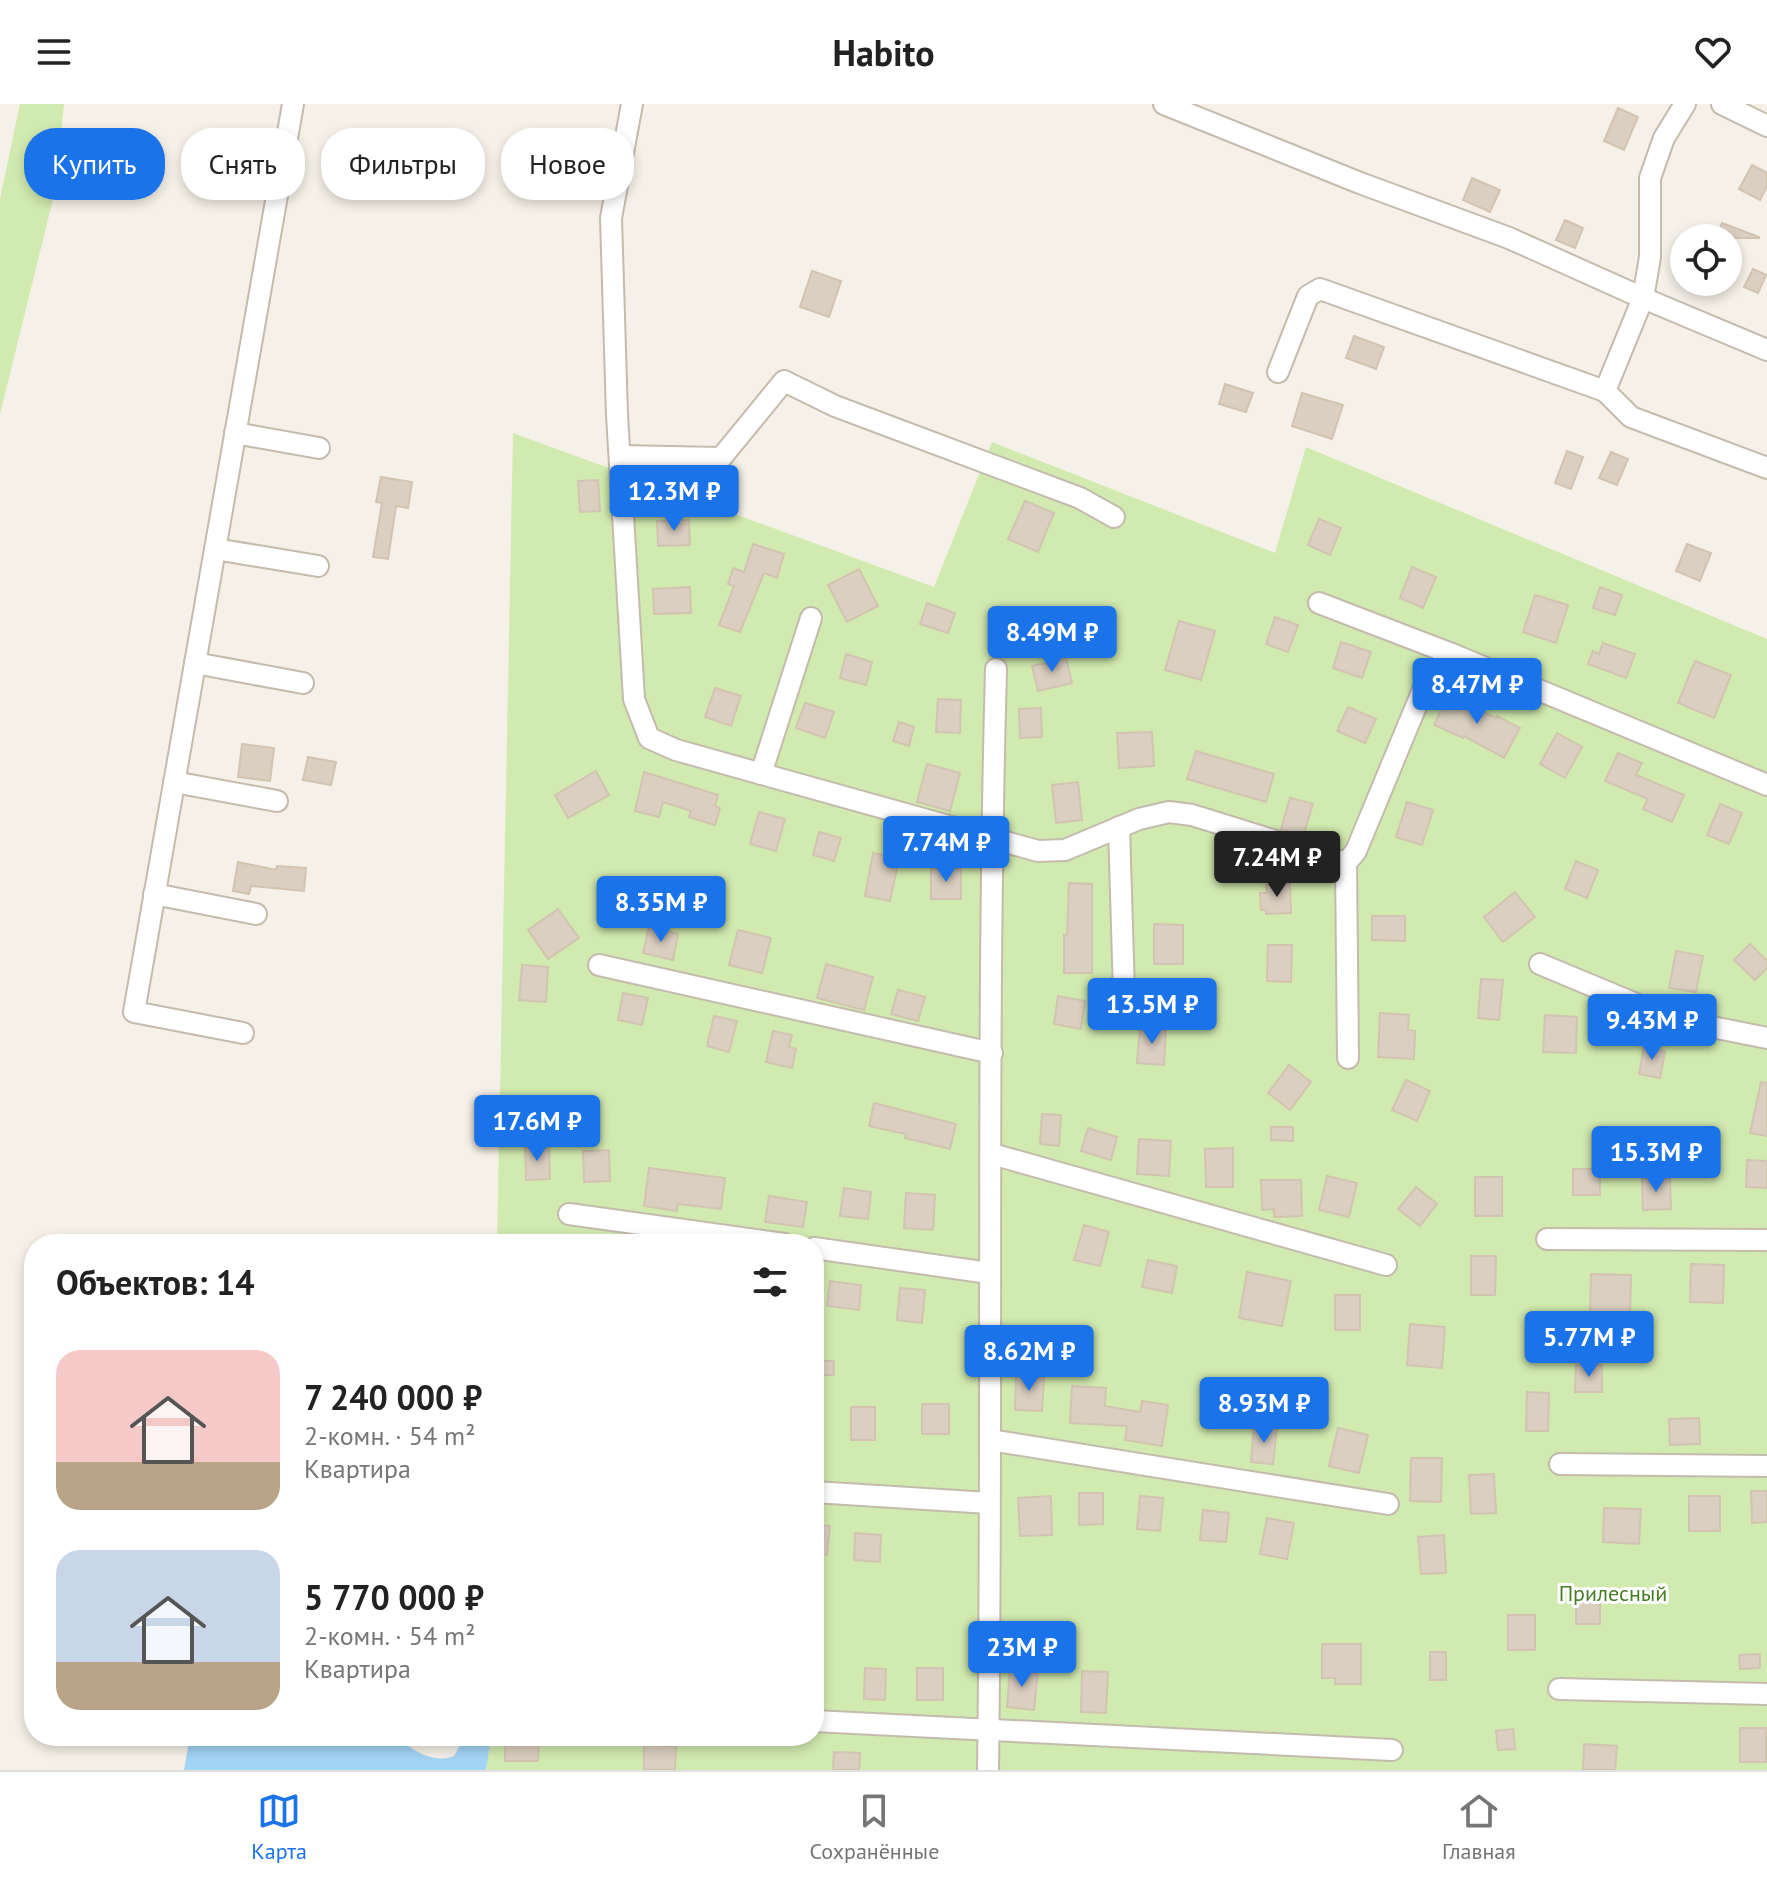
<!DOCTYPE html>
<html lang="ru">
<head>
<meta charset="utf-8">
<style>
	body { margin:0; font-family:"PT Sans",sans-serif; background:#f6f6f6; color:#222; height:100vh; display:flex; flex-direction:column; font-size:30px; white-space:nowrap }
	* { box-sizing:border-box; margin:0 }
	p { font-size:26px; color:#767676 }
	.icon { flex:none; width:44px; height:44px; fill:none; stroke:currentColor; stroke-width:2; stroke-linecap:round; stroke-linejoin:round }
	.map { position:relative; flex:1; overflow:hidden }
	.drawer { position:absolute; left:24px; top:1130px; width:800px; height:512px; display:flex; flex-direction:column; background:#fff; border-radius:32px; box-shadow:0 4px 12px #0003 }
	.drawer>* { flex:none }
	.guide { position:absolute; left:24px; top:24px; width:800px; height:72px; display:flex; gap:16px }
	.controls { position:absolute; left:1670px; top:120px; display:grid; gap:16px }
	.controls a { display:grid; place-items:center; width:72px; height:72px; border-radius:50%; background:#fff; box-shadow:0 4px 12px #0003; font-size:40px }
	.price { position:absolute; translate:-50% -68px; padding:0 18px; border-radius:8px; background:#1a73e8; color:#fff; font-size:26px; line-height:52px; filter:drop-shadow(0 2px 4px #0008) }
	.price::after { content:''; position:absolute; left:50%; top:48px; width:24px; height:18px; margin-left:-12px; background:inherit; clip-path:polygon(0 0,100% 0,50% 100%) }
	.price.active { background:#222; color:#fff }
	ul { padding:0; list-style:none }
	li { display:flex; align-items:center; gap:24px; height:200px; padding:0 32px }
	li span { display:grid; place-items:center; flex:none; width:224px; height:160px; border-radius:24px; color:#555 }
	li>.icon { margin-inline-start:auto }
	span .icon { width:96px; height:96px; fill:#fffc; stroke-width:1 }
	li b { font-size:34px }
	h2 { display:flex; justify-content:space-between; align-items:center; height:96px; padding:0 32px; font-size:34px }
	.pill { padding:0 28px; border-radius:32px; background:#fff; box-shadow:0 4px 12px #0003; font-size:28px; line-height:72px }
	.pill.active { background:#1a73e8; color:#fff }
	header { display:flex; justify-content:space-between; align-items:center; height:104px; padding:0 32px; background:#fff; font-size:36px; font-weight:600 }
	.tabs { display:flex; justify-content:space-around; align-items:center; height:112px; border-top:2px solid #e0e0e0; background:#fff; font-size:22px; color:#767676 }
	.tabs a { display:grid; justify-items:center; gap:4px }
	.tabs .active { color:#1a73e8 }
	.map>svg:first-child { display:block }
	.green { fill:#d1eaaf }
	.water { fill:#a2d4f4 }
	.building { fill:#dacfc0; stroke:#d2c4b0; stroke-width:2 }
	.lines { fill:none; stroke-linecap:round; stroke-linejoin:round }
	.minor-casing { stroke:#c4bbad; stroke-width:24 }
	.minor { stroke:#fff; stroke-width:20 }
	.labels { text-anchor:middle; stroke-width:6; stroke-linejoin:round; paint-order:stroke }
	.park-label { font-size:22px; fill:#497d26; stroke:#fff }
</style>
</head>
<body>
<header><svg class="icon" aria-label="menu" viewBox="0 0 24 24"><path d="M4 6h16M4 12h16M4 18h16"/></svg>Habito<svg class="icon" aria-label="heart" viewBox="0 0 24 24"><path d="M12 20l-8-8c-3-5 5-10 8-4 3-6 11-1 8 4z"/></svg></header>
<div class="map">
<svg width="1767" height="1666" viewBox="0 0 1767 1666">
	<rect width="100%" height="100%" fill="#f5f1e8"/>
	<g class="green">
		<polygon points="20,0 64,0 55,87 0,310 0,95"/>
		<polygon points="513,329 934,483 992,338 1275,449 1306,343 1767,535 1767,1666 487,1666 487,1632 814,1632 814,1140 497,1140"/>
	</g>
	<path class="water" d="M190 1632H395C412 1645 432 1661 454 1652L465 1632H491L486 1666H184Z"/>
	<g class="building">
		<polygon points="1618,4 1638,13 1624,46 1604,37"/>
		<polygon points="1752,61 1767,69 1767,82 1760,96 1739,85"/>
		<polygon points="1472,74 1500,86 1490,108 1463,96"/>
		<polygon points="1565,116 1583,124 1575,144 1556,136"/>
		<polygon points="1722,119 1759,133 1759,134 1716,134"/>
		<polygon points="1753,165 1766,171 1758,189 1744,183"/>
		<polygon points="812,167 841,177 829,213 800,203"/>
		<polygon points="1354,232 1384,243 1376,265 1346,254"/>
		<polygon points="1225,280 1253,289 1246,308 1219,300"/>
		<polygon points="1302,289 1343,301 1332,335 1292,322"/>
		<polygon points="1567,347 1583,353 1571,385 1555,379"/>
		<polygon points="1611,348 1628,355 1617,381 1599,374"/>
		<polygon points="381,373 412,378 408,404 396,402 388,455 373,453 382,399 376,398"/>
		<polygon points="598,376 600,407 580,408 578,377"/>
		<polygon points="1025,397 1054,409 1038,448 1008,435"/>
		<polygon points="1319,415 1341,424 1330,451 1308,441"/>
		<polygon points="689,416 690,441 658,442 657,417"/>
		<polygon points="753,440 784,450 777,474 764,469 740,528 719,521 734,482 728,480 733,464 744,468"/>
		<polygon points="1687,440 1711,449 1700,477 1676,467"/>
		<polygon points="1412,463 1436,473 1423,504 1400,494"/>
		<polygon points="859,465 878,502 847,518 828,481"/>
		<polygon points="690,483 691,509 654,510 653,485"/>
		<polygon points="1600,483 1622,491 1615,511 1593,504"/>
		<polygon points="1535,491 1568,501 1556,539 1523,528"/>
		<polygon points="927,499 955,509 948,529 920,520"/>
		<polygon points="1275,513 1298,521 1288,548 1266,540"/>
		<polygon points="1179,517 1215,527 1201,576 1165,566"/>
		<polygon points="1341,538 1371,548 1362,574 1333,564"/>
		<polygon points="1603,539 1635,550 1626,574 1588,560 1593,547 1599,550"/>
		<polygon points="846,550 872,558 866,581 840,574"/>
		<polygon points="1066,554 1072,579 1038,587 1032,562"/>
		<polygon points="1695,557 1731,571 1714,614 1678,599"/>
		<polygon points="715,584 741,592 731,622 705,613"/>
		<polygon points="1447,592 1496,614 1497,612 1520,624 1504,654 1464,632 1463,634 1434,621"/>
		<polygon points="938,595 961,596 960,629 936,628"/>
		<polygon points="805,599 834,608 825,634 796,624"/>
		<polygon points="1348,603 1376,615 1365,639 1337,627"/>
		<polygon points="1041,604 1042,633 1020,634 1019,605"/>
		<polygon points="899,618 914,623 909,642 893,637"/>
		<polygon points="1152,628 1154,662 1119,664 1117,629"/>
		<polygon points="1557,629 1582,643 1565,674 1540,660"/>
		<polygon points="242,640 274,644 270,677 238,673"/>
		<polygon points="1196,647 1274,670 1266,698 1187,675"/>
		<polygon points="1618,649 1642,659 1636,671 1684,691 1672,718 1643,705 1648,695 1605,677"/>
		<polygon points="308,653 336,658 331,681 303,676"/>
		<polygon points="927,660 960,669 950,707 917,698"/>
		<polygon points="596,667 609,691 568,714 555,691"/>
		<polygon points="644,668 718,691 715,702 720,704 715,721 689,713 691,707 663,698 659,713 635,707"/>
		<polygon points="1078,678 1082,716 1056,719 1052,681"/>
		<polygon points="1290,694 1313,700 1303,732 1281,725"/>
		<polygon points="1407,698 1433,706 1422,741 1396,733"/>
		<polygon points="1720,700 1742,709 1729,740 1707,731"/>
		<polygon points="759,708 785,715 776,747 750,740"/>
		<polygon points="819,728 841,734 834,757 813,751"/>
		<polygon points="873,749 899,754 890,797 865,792"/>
		<polygon points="1576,757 1598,766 1587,794 1565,785"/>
		<polygon points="238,758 276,766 277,762 306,764 304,787 251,782 249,790 233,787"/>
		<rect x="931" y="765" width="30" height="30"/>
		<polygon points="1069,779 1092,780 1092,869 1064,869 1064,831 1067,831"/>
		<polygon points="1290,780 1291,809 1266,810 1266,806 1261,806 1260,789 1267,789 1266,781"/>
		<polygon points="1515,788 1535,813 1503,838 1484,813"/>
		<polygon points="558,805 579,834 548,855 528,826"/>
		<polygon points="1372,812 1405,812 1405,837 1372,836"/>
		<polygon points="1154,820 1183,821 1183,860 1154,860"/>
		<polygon points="649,823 678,830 673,856 643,849"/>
		<polygon points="738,826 771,834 762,869 729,861"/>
		<polygon points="1750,840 1767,857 1767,864 1755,876 1734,856"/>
		<polygon points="1268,841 1292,841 1291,878 1267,877"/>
		<polygon points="1676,847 1703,852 1696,888 1669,884"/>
		<polygon points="826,860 873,873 864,906 817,894"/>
		<polygon points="522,861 548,863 546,898 519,896"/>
		<polygon points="1481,875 1503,876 1499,916 1478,914"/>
		<polygon points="898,886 925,893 918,917 891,910"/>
		<polygon points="623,889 648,894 642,921 618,916"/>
		<polygon points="1058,892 1085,897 1081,925 1054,920"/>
		<polygon points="1380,909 1409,911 1408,926 1415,927 1414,955 1378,953"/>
		<polygon points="1545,911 1577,913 1576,949 1543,948"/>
		<polygon points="714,912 737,917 729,948 707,942"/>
		<polygon points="1140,923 1166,924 1164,961 1137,959"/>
		<polygon points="773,927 792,931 789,943 796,945 792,964 766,958"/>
		<polygon points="1644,943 1665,947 1660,974 1639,970"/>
		<polygon points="1289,961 1311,978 1290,1006 1268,989"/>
		<polygon points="1406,976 1430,987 1417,1017 1392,1006"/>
		<polygon points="1761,978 1767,979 1767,1032 1750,1029"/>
		<polygon points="874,999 956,1020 950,1045 905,1034 906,1030 869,1022"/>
		<polygon points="1042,1010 1061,1011 1059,1042 1040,1040"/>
		<polygon points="1271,1023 1293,1023 1293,1037 1271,1036"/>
		<polygon points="1088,1024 1117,1033 1111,1056 1081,1047"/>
		<polygon points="1139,1035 1171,1037 1169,1072 1137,1070"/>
		<polygon points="525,1043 549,1043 550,1075 526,1076"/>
		<polygon points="1233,1044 1233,1083 1206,1083 1205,1045"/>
		<polygon points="609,1046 610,1077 584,1078 583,1047"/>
		<polygon points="1747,1056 1767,1057 1767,1084 1746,1083"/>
		<polygon points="649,1064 725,1074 721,1105 678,1100 677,1107 644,1102"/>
		<rect x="1573" y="1065" width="27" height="26"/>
		<polygon points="1327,1072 1357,1079 1349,1113 1319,1106"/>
		<rect x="1475" y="1073" width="27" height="39"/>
		<polygon points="1670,1074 1671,1105 1643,1106 1642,1075"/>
		<polygon points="1261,1076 1301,1076 1302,1112 1274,1113 1274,1105 1262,1106"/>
		<polygon points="1416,1083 1437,1100 1420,1122 1398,1105"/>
		<polygon points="844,1084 871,1088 868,1115 840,1112"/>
		<polygon points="906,1089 935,1091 933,1126 904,1124"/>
		<polygon points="769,1092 807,1098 803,1123 765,1118"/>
		<polygon points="1084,1121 1109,1128 1100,1162 1074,1156"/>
		<polygon points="1471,1152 1496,1152 1495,1191 1471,1191"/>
		<polygon points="1148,1156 1177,1162 1172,1189 1142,1183"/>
		<polygon points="1691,1160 1724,1161 1723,1199 1690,1198"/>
		<polygon points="1247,1168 1291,1177 1282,1222 1239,1214"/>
		<polygon points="1591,1170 1631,1171 1630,1213 1590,1212"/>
		<polygon points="830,1177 861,1181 859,1206 827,1202"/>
		<polygon points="900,1184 925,1186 922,1219 897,1216"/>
		<rect x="1335" y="1191" width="25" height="35"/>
		<polygon points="1410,1220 1445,1223 1442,1264 1407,1261"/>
		<rect x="819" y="1257" width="15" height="14"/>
		<polygon points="1576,1261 1602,1261 1602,1288 1575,1288"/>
		<polygon points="1016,1272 1044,1273 1042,1307 1015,1306"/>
		<polygon points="1072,1282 1106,1284 1105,1302 1140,1308 1142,1297 1168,1301 1162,1342 1125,1336 1127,1322 1070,1319"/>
		<polygon points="1527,1288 1549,1289 1548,1327 1526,1327"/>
		<rect x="922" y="1300" width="27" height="30"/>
		<rect x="851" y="1303" width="24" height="33"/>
		<polygon points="1699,1314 1700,1340 1670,1341 1669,1315"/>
		<polygon points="1254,1322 1277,1324 1273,1360 1251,1358"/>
		<polygon points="1338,1324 1368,1331 1359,1369 1329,1362"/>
		<polygon points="1411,1354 1442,1354 1441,1398 1410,1397"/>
		<polygon points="1494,1370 1496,1409 1471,1410 1469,1371"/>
		<polygon points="1751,1387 1767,1387 1767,1418 1752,1419"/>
		<polygon points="1079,1389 1103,1389 1103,1420 1079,1421"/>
		<polygon points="1051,1392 1052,1431 1020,1432 1018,1394"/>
		<polygon points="1140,1392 1163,1394 1160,1427 1137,1425"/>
		<rect x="1689" y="1392" width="31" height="35"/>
		<polygon points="1604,1404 1641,1405 1639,1440 1603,1438"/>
		<polygon points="1203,1406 1229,1409 1226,1438 1200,1436"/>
		<polygon points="1267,1414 1294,1419 1287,1455 1260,1450"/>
		<polygon points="814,1421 830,1422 827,1451 814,1450"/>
		<polygon points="855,1429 881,1431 880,1458 854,1456"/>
		<polygon points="1444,1431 1446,1469 1421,1470 1418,1433"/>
		<polygon points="1600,1487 1600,1520 1576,1520 1576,1488"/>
		<rect x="1508" y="1511" width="27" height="35"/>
		<polygon points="1322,1540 1361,1540 1361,1580 1335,1580 1335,1574 1322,1574"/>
		<rect x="1430" y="1548" width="16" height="28"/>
		<polygon points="1760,1550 1760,1564 1740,1565 1739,1551"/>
		<polygon points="865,1564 886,1565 885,1596 864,1595"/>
		<rect x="917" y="1564" width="26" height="32"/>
		<polygon points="1010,1564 1038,1567 1034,1606 1007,1603"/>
		<polygon points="1082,1567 1108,1568 1106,1609 1081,1608"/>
		<rect x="1740" y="1624" width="26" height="34"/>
		<polygon points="1513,1625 1515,1645 1498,1646 1496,1627"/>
		<polygon points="505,1632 539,1632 538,1657 505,1657"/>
		<polygon points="1584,1640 1617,1642 1615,1666 1583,1666"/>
		<polygon points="644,1641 676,1642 675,1666 644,1666"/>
		<polygon points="834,1648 860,1649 859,1666 833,1666"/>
	</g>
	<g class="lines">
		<defs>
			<g id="minor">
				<polyline points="632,0 611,114 617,311 634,595 649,634 676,646 1038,747 1065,746 1139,715 1169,708 1192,711 1346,759 1356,747 1429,571 1452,550 1767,681"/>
				<polyline points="1164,0 1360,79 1509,134 1643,194 1767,246"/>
				<polyline points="1722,0 1767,22"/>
				<polyline points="1278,268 1308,192 1320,185 1605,287 1643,194 1650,153 1650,74 1664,34 1685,0"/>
				<polyline points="1605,287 1631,313 1767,364"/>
				<polyline points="235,329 319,344"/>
				<polyline points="620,352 721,354 784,277 835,302 1080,394 1114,413"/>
				<polyline points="215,445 318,462"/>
				<polyline points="1319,499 1452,550"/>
				<polyline points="195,559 303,579"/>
				<polyline points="761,670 811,514"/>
				<polyline points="174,678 277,697"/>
				<polyline points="1119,723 1124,890"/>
				<polyline points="1346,759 1348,954"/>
				<polyline points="154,790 256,810"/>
				<polyline points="1540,860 1672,915 1767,934"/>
				<polyline points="599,861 992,949"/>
				<polyline points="243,929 134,908 293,0"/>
				<polyline points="992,1050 1386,1161"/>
				<polyline points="569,1110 784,1140"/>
				<polyline points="1547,1135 1767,1136"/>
				<polyline points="814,1144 989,1169"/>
				<polyline points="990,1336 1388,1400"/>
				<polyline points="1560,1360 1767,1362"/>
				<polyline points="814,1388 989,1399"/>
				<polyline points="1559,1585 1767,1590"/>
				<polyline points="814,1617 1392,1646"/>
				<path d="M988 1666C993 1299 986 932 996 565"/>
			</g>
		</defs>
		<use href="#minor" class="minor-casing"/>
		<use href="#minor" class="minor"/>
	</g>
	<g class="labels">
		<g class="park-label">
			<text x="1613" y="1497">Прилесный</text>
		</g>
	</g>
</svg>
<div class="controls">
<a><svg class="icon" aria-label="locate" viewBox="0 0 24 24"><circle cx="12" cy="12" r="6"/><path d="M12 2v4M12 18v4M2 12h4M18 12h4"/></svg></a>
</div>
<b class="price" style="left:674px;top:429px">12.3M ₽</b>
<b class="price" style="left:1052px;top:570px">8.49M ₽</b>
<b class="price" style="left:1477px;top:622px">8.47M ₽</b>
<b class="price" style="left:946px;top:780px">7.74M ₽</b>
<b class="price active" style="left:1277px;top:795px">7.24M ₽</b>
<b class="price" style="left:661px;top:840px">8.35M ₽</b>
<b class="price" style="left:1152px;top:942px">13.5M ₽</b>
<b class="price" style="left:1652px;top:958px">9.43M ₽</b>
<b class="price" style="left:537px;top:1059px">17.6M ₽</b>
<b class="price" style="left:1656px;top:1090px">15.3M ₽</b>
<b class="price" style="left:1589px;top:1275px">5.77M ₽</b>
<b class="price" style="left:1029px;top:1289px">8.62M ₽</b>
<b class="price" style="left:1264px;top:1341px">8.93M ₽</b>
<b class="price" style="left:1022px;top:1585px">23M ₽</b>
<div class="guide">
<a class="pill active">Купить</a>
<a class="pill">Снять</a>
<a class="pill">Фильтры</a>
<a class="pill">Новое</a>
</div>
<section class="drawer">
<h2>Объектов: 14<svg class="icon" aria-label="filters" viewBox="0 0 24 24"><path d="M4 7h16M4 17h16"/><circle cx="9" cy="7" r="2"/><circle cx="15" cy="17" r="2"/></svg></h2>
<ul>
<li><span style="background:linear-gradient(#f6c9c9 70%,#b9a48a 0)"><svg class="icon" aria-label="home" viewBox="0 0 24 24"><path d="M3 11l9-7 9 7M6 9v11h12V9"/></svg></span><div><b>7 240 000 ₽</b><p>2-комн. · 54 m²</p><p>Квартира</p></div></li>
<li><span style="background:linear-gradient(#c9d6e8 70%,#b9a48a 0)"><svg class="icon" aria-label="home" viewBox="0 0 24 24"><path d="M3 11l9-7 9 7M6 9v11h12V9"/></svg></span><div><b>5 770 000 ₽</b><p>2-комн. · 54 m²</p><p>Квартира</p></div></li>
</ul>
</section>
</div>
<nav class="tabs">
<a class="active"><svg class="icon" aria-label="map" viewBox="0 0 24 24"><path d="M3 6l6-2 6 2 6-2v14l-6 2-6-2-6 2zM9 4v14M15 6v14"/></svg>Карта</a>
<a><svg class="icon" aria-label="saved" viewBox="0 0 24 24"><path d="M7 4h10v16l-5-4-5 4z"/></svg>Сохранённые</a>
<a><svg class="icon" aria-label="home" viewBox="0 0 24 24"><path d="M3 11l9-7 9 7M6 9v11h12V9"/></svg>Главная</a>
</nav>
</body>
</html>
